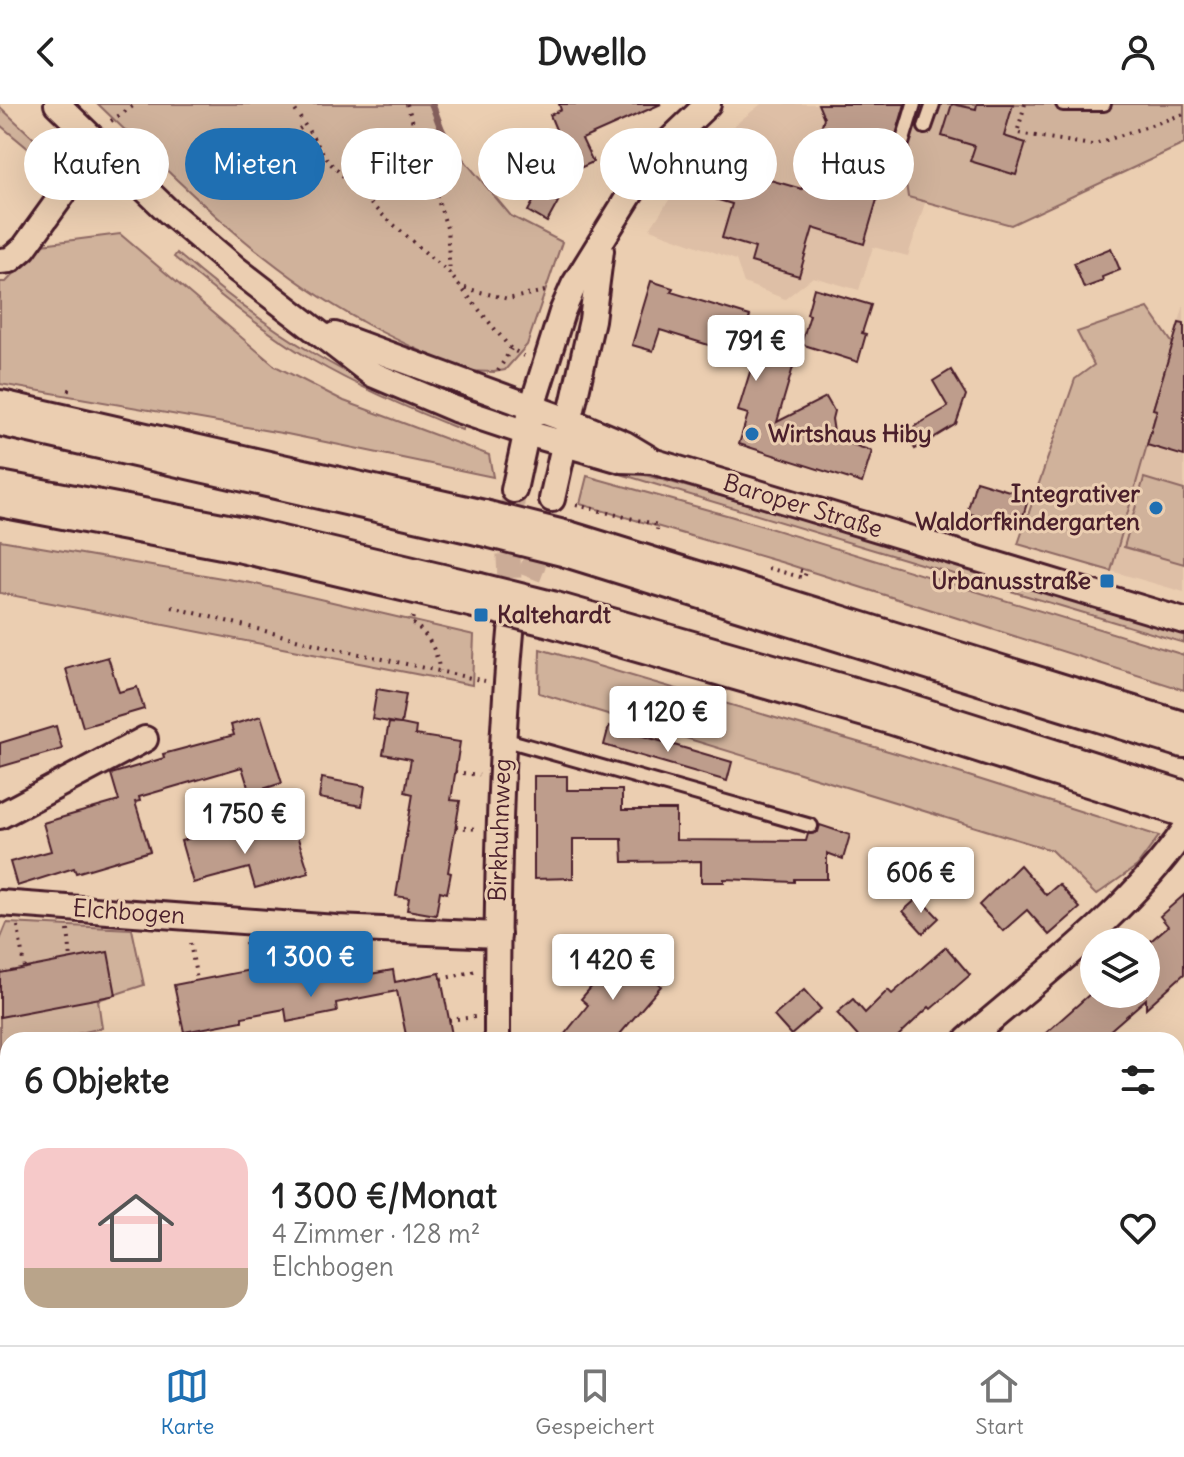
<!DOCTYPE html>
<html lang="de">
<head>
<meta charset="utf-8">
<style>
	body { margin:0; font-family:Delius,sans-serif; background:#f6f6f6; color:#222; height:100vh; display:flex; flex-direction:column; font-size:30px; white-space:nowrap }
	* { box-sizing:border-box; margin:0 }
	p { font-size:26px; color:#767676 }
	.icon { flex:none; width:44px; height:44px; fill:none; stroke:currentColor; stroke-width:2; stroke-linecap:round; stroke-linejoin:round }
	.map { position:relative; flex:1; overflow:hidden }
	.sheet { position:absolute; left:0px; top:928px; width:1184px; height:314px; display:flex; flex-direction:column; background:#fff; border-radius:24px 24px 0 0; box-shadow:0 8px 32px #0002 }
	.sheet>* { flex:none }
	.banner { position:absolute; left:24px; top:24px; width:1136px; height:72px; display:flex; gap:16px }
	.tools { position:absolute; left:1080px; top:824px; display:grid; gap:16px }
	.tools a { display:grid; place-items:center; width:80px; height:80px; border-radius:50%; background:#fff; box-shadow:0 8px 32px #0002; font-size:40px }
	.price { position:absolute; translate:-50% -68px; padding:0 18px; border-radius:8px; background:#fff; color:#222; font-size:26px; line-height:52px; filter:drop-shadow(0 2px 4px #0008) }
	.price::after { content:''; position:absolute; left:50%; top:48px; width:24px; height:18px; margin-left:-12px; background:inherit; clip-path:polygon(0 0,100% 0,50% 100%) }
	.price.selected { background:#1f6fb2; color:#fff }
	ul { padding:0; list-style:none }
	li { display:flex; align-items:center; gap:24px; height:200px; padding:0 24px }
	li+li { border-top:2px solid #e0e0e0 }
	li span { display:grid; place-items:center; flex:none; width:224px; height:160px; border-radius:24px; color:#555 }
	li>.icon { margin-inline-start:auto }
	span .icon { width:96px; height:96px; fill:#fffc; stroke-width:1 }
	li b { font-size:34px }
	h2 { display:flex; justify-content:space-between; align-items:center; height:96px; padding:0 24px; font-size:34px }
	.tag { padding:0 28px; border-radius:36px; background:#fff; box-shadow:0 8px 32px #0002; font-size:28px; line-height:72px }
	.tag.selected { background:#1f6fb2; color:#fff }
	header { display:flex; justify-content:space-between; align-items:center; height:104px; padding:0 24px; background:#fff; font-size:36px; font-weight:700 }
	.menu { display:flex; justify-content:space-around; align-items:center; height:112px; border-top:2px solid #e0e0e0; background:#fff; font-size:22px; color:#767676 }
	.menu a { display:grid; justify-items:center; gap:4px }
	.menu .selected { color:#1f6fb2 }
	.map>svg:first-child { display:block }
	.built { fill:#debfa6 }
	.green { fill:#d0b29b; stroke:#8d6863; stroke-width:2 }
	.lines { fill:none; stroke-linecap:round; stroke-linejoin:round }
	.stream { stroke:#855f5c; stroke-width:7 }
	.building { fill:#be9d8c; stroke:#4a1f2b; stroke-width:2 }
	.minor-tunnel { stroke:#cbab96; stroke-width:24; stroke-dasharray:24 12; stroke-linecap:butt }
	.service-casing { stroke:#4a1f2b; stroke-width:18 }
	.minor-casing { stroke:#4a1f2b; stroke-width:30 }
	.motorway-casing { stroke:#4a1f2b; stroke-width:50 }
	.path { stroke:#4a1f2b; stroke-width:4; stroke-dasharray:2 6; stroke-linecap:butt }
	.service { stroke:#ebceb1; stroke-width:12 }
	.minor { stroke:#ebceb1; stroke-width:24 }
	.motorway { stroke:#ebceb1; stroke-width:44 }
	.motorway-bridge-casing { stroke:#4a1f2b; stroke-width:50; stroke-linecap:butt }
	.motorway-bridge { stroke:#ebceb1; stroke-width:44 }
	.poi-dot { fill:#1f6fb2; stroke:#ebceb1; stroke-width:3 }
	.labels { text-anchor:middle; stroke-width:6; stroke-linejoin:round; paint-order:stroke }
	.poi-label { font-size:24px; font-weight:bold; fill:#4a1f2b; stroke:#ebceb1; text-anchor:start }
	.street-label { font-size:24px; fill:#4a1f2b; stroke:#ebceb1 }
</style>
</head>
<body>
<header><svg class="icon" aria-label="back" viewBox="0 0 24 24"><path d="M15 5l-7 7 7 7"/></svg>Dwello<svg class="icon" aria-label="person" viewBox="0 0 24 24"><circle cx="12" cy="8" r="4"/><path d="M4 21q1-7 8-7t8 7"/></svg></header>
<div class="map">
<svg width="1184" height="1241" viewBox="0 0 1184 1241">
	<rect width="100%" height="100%" fill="#ebceb1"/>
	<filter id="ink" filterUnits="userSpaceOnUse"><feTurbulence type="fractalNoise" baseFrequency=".0125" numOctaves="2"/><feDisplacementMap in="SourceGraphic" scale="16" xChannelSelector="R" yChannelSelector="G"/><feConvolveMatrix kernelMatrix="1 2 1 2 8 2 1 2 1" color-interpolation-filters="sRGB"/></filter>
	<g filter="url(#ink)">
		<g class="built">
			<polygon points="761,0 921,0 903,59 908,93 925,99 908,152 873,143 859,186 813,173 785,195 744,179 736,156 650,125 688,67 720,33"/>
			<polygon points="1184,201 1184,488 1111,467 1157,307 1153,305"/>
		</g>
		<g class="green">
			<path d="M98 0H429L459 50 511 112 562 138 527 241 505 266 494 268 465 267C431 251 394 236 361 217 260 162 180 79 98 0Z"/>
			<polygon points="921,0 1184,0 1184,40 1011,121 908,93 903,59"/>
			<polygon points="0,3 43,43 36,51 0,21"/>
			<polygon points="120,130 275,262 344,297 489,351 493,373 287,330 0,280 0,178 6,178 42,140"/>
			<path d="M177 149C269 229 351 278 464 322L462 326C411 306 360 284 312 256 263 227 218 190 174 153Z"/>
			<polygon points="1148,204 1173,240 1153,305 1157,306 1111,467 1018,440 1075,275 1094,261 1077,228"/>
			<polygon points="604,365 623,365 714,390 1184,529 1184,539"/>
			<polygon points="587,372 730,412 1184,551 1184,586 784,459 580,400"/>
			<polygon points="1144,374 1184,386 1184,460 1124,443"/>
			<polygon points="0,436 251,479 474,531 472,581 0,489"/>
			<polygon points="540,545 902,651 1159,732 1137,762 1096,791 1051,746 539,589"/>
			<polygon points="7,819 132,825 144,881 98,896 102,924 67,932 67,936 8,936 8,1217 0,1219 0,836"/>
			<polygon points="70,1234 338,1234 329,1241 49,1241"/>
			<polygon points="349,1234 476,1234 476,1241 356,1241"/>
		</g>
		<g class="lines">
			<polyline class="stream" points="432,0 452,54"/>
		</g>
		<g class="building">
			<polygon points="559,0 661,0 582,35 593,58 536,84 518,45 557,28 550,11 561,6"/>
			<polygon points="818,0 905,0 864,140 813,124 799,172 751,158 755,144 722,134 732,100 705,92 713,65 762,80 763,74 802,85 824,14"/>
			<polygon points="952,0 976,5 977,0 1013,0 1004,32 1026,39 1016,71 970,57 975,42 942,32"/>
			<polygon points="539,87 558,98 547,118 528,107"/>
			<polygon points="1111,144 1120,166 1102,173 1103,177 1084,184 1074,159"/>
			<polygon points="651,177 673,184 671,188 750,212 744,230 798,246 777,318 826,293 834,307 832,315 835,335 872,347 862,379 739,340 748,310 738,307 754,255 660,226 653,247 632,241"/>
			<polygon points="814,184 871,201 862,229 866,230 858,258 801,240 810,211 807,210"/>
			<polygon points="1179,219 1184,220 1184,352 1147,341 1157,306 1153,305"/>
			<polygon points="951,266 966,291 956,320 915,345 905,328 948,303 933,277"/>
			<polygon points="976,377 1029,393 1019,424 967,409"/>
			<polygon points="108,553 119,588 137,583 144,605 83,623 66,565"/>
			<polygon points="377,585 406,590 401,620 416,623 415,631 460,638 451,696 460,697 448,768 451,769 447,789 440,787 436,811 407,806 409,794 396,792 413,690 405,688 411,655 383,650 389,619 400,620 372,615"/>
			<polygon points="261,612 282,679 250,689 242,663 139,693 140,697 135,698 150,747 76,769 74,764 17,782 10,758 51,747 43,719 119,697 111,670 164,654 163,650 234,631 231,621"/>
			<polygon points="56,622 62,645 0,663 0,639"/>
			<polygon points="609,622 732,658 727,677 604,641"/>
			<polygon points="534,672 567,672 567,686 622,686 622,706 676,706 676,736 806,737 808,730 818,728 820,721 850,731 843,755 827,749 827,775 794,775 794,778 724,775 724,778 701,778 701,757 623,758 622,735 573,735 573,774 534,775"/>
			<polygon points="322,674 365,682 362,702 319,694"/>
			<polygon points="237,721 243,739 295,725 309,769 255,784 249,764 193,779 181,737"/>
			<polygon points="1020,761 1046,791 1059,780 1080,804 1049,831 1027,806 1003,827 979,801"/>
			<polygon points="1184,791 1184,870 1146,904 1146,895 1099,936 1038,936 1090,890 1146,890 1146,841 1168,822 1160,812"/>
			<polygon points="919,793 939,814 923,829 903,807"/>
			<polygon points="946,843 970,871 931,905 929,903 894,936 861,936 837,909 853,895 865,909 888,886 892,890"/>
			<polygon points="108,848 116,891 0,913 0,869"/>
			<polygon points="621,848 661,882 615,936 560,936 588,901 581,895"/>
			<polygon points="276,861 279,877 330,867 331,877 393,866 395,878 440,869 453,936 407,936 397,887 336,899 337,908 287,918 285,905 242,913 242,917 184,928 174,881"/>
			<polygon points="804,886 821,905 791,931 774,912"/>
		</g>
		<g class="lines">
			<g class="minor-tunnel">
				<polyline points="516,507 538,449 552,395"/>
				<polyline points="511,510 508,441 514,386"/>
			</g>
			<defs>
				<g id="service">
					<polyline points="1063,0 1104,0"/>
					<polyline points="925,23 933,0"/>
					<polyline points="898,53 914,0"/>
					<polyline points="503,635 811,722"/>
					<polyline points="898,1241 902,1234"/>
				</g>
				<g id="minor">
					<polyline points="57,0 169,108 235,164 372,270 455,305 527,329 621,356 652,357 1184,517"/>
					<polyline points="0,157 10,156 24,144 99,40"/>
					<polyline points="335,231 570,317 625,340 650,355"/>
					<polyline points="514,386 532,303 562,208 574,181 647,63 665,41 708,0"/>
					<polyline points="552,395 592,216 601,146"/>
					<polyline points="0,712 145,635"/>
					<polyline points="0,799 336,824 498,831"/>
					<path d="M497 936C497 796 499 656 512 517"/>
					<path d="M967 936C1042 871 1127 809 1184 727"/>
					<polyline points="499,1234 499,1241"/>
					<polyline points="0,1236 8,1233"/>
					<polyline points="611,1241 620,1234"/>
				</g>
				<g id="motorway">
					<polyline points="0,309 483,419"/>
					<polyline points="0,390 243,436 475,491"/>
					<polyline points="567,440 1184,631"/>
					<polyline points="551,510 894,608 1184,700"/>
				</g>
			</defs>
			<use href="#service" class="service-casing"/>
			<use href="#minor" class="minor-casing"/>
			<use href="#motorway" class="motorway-casing"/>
			<g class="path">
				<polyline points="291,0 329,58 378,107 450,170 511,245 524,252"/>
				<polyline points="407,0 447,124 450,170"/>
				<polyline points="1025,0 1017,29 1092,41 1184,10"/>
				<polyline points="111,17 136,0"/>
				<polyline points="272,42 304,22"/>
				<polyline points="465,184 508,195 545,187"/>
				<polyline points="498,267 511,245"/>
				<polyline points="68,286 75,287"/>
				<polyline points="576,401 658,421 657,426"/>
				<polyline points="768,464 804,474 806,468 798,466"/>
				<polyline points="172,503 327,543 485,577"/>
				<path d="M413 513 411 519C427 526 439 551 439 567"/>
				<polyline points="455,668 479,671"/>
				<polyline points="456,723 477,725"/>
				<polyline points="18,822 24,864"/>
				<polyline points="68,826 71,855"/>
				<polyline points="190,839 197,876"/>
				<polyline points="246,839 251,866"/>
				<polyline points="279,845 283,864 289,875"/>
				<polyline points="441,875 476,867"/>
				<polyline points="449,916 475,913"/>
				<polyline points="75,1234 77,1241"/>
			</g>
			<use href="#service" class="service"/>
			<use href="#minor" class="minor"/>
			<use href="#motorway" class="motorway"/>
			<defs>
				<g id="motorway-bridge">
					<polyline points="483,419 567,440"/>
					<polyline points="475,491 551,510"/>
				</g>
			</defs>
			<use href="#motorway-bridge" class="motorway-bridge-casing"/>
			<use href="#motorway-bridge" class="motorway-bridge"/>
		</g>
	</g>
	<g class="poi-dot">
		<circle cx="752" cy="330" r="8"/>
		<circle cx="1156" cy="404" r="8"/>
		<rect x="1099" y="469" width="16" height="16" rx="4"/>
		<rect x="473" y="503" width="16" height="16" rx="4"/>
	</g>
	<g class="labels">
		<g class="poi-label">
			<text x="768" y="338">Wirtshaus Hiby</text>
			<text x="1140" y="398" text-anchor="end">Integrativer<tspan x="1140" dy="28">Waldorfkindergarten</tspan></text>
			<text x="1091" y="485" text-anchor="end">Urbanusstraße</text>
			<text x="497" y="519">Kaltehardt</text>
		</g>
		<g class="street-label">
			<text transform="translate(803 402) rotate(17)" y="8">Baroper Straße</text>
			<text transform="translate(500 726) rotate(-88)" y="8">Birkhuhnweg</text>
			<text transform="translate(129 808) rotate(4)" y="8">Elchbogen</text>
		</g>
	</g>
</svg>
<div class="tools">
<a><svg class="icon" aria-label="layers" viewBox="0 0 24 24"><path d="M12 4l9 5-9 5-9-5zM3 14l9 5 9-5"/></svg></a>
</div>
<b class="price" style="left:756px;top:279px">791 €</b>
<b class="price" style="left:668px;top:650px">1 120 €</b>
<b class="price" style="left:245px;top:752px">1 750 €</b>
<b class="price" style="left:921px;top:811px">606 €</b>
<b class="price selected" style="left:311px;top:895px">1 300 €</b>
<b class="price" style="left:613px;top:898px">1 420 €</b>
<div class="banner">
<a class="tag">Kaufen</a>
<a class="tag selected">Mieten</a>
<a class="tag">Filter</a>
<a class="tag">Neu</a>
<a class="tag">Wohnung</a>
<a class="tag">Haus</a>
</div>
<section class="sheet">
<h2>6 Objekte<svg class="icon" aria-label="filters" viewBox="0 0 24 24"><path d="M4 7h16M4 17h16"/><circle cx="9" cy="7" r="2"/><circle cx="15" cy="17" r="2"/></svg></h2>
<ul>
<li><span style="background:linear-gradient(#f6c9c9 75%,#b9a48a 0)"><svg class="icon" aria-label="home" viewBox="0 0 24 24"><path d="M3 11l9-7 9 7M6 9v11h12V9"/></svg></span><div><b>1 300 €/Monat</b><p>4 Zimmer · 128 m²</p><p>Elchbogen</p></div><svg class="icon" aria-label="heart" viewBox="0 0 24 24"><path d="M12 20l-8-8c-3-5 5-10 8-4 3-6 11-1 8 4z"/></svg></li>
</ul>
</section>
</div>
<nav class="menu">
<a class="selected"><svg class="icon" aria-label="map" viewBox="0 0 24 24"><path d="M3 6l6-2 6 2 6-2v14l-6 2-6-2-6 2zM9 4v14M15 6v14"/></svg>Karte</a>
<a><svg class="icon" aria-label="saved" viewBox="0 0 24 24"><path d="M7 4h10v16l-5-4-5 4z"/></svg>Gespeichert</a>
<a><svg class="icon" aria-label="home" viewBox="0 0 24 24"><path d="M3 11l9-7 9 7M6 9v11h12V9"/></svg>Start</a>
</nav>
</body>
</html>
